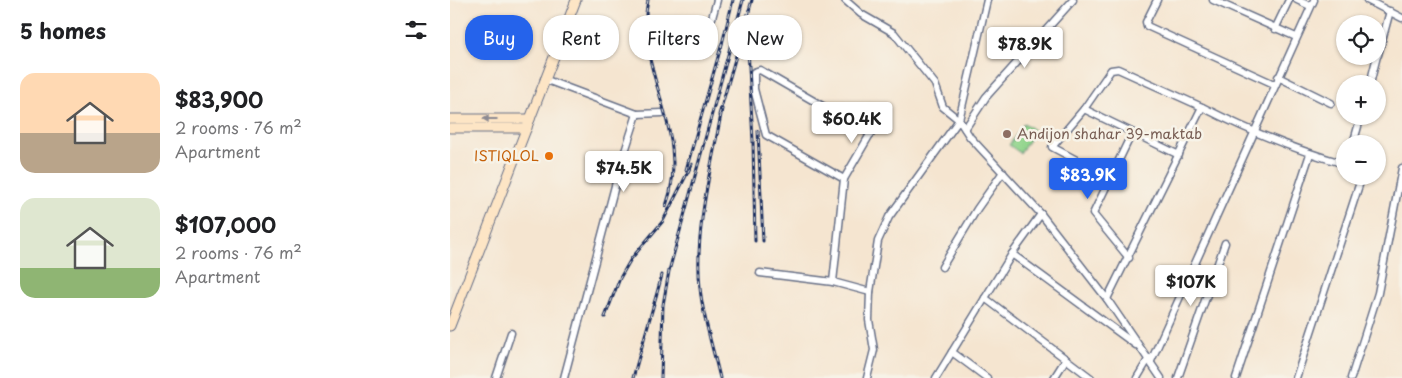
<!DOCTYPE html>
<html lang="en">
<head>
<meta charset="utf-8">
<style>
	body { margin:0; font-family:"Playpen Sans",sans-serif; background:#f6f6f6; color:#202124; height:100vh; display:flex; flex-direction:column; font-size:19px; white-space:nowrap }
	* { box-sizing:border-box; margin:0 }
	p { font-size:16px; color:#757577 }
	.icon { flex:none; width:28px; height:28px; fill:none; stroke:currentColor; stroke-width:2; stroke-linecap:round; stroke-linejoin:round }
	.map { position:relative; flex:1; overflow:hidden }
	.drawer { display:flex; flex-direction:column; background:#fff; width:450px }
	.drawer>* { flex:none }
	.top-card { position:absolute; left:15px; top:15px; width:475px; height:45px; display:flex; gap:10px }
	.controls { position:absolute; left:886px; top:15px; display:grid; gap:10px }
	.controls a { display:grid; place-items:center; width:50px; height:50px; border-radius:50%; background:#fff; box-shadow:0 1px 4px #0004; font-size:25px }
	.price { position:absolute; translate:-50% -42px; padding:0 11px; border-radius:5px; background:#fff; color:#222; font-size:16px; line-height:32px; filter:drop-shadow(0 1px 2px #0008) }
	.price::after { content:''; position:absolute; left:50%; top:30px; width:15px; height:11px; margin-left:-8px; background:inherit; clip-path:polygon(0 0,100% 0,50% 100%) }
	.price.on { background:#2563eb; color:#fff }
	ul { padding:0; list-style:none }
	li { display:flex; align-items:center; gap:15px; height:125px; padding:0 20px }
	li span { display:grid; place-items:center; flex:none; width:140px; height:100px; border-radius:15px; color:#555 }
	li>.icon { margin-inline-start:auto }
	span .icon { width:60px; height:60px; fill:#fffc; stroke-width:1 }
	li b { font-size:21px }
	h2 { display:flex; justify-content:space-between; align-items:center; height:60px; padding:0 20px; font-size:21px }
	.tag { padding:0 18px; border-radius:20px; background:#fff; box-shadow:0 1px 4px #0004; font-size:18px; line-height:45px }
	.tag.on { background:#2563eb; color:#fff }
	main { display:flex; flex:1; min-height:0 }
	.map>svg:first-child { display:block }
	.green { fill:#93d58d; stroke:#578276 }
	.lines { fill:none; stroke-linecap:round; stroke-linejoin:round }
	.minor-casing { stroke:#676f86; stroke-width:9 }
	.secondary-casing { stroke:#676f86; stroke-width:11 }
	.minor { stroke:#fff; stroke-width:6 }
	.secondary { stroke:#fde5c5; stroke-width:9 }
	.rail-casing { stroke:#1b2f5e; stroke-width:3 }
	.rail { stroke:#f7f3e8; stroke-width:1; stroke-dasharray:4; stroke-linecap:butt }
	.oneway { fill:#8c8a92 }
	.education-dot { fill:#8d6e63; stroke:#f7f3e8; stroke-width:2 }
	.food-dot { fill:#e8710a; stroke:#f7f3e8; stroke-width:2 }
	.labels { text-anchor:middle; stroke-width:5; stroke-linejoin:round; paint-order:stroke }
	.education-label { font-size:14px; fill:#785e54; stroke:#f7f3e8; text-anchor:start }
	.food-label { font-size:14px; fill:#c56008; stroke:#f7f3e8; text-anchor:end }
</style>
</head>
<body>
<main>
<section class="drawer">
<h2>5 homes<svg class="icon" aria-label="filters" viewBox="0 0 24 24"><path d="M4 7h16M4 17h16"/><circle cx="9" cy="7" r="2"/><circle cx="15" cy="17" r="2"/></svg></h2>
<ul>
<li><span style="background:linear-gradient(#ffd9b3 60%,#b9a48a 0)"><svg class="icon" aria-label="home" viewBox="0 0 24 24"><path d="M3 11l9-7 9 7M6 9v11h12V9"/></svg></span><div><b>$83,900</b><p>2 rooms · 76 m²</p><p>Apartment</p></div></li>
<li><span style="background:linear-gradient(#dfe7d0 70%,#8fb573 0)"><svg class="icon" aria-label="home" viewBox="0 0 24 24"><path d="M3 11l9-7 9 7M6 9v11h12V9"/></svg></span><div><b>$107,000</b><p>2 rooms · 76 m²</p><p>Apartment</p></div></li>
</ul>
</section>
<div class="map">
<svg width="952" height="378" viewBox="0 0 952 378">
	<rect width="100%" height="100%" fill="#f7f3e8"/>
	<filter id="ink" filterUnits="userSpaceOnUse"><feTurbulence type="fractalNoise" baseFrequency=".02" numOctaves="2"/><feDisplacementMap in="SourceGraphic" scale="10" xChannelSelector="R" yChannelSelector="G"/><feConvolveMatrix kernelMatrix="1 2 1 2 8 2 1 2 1" color-interpolation-filters="sRGB"/></filter>
	<filter id="wash" filterUnits="userSpaceOnUse"><feTurbulence type="fractalNoise" baseFrequency=".0096" numOctaves="4" result="noise"/><feDisplacementMap in="SourceGraphic" scale="20" xChannelSelector="R" yChannelSelector="G"/><feGaussianBlur stdDeviation="1.12" result="paint"/><feColorMatrix in="noise" values="0 0 0 0 0 0 0 0 0 0 0 0 0 0 0 0 0 1.4 0 .05"/><feComposite in="paint" operator="in"/></filter>
	<g filter="url(#wash)">
		<rect width="100%" height="100%" fill="#f5e5d0"/>
		<polygon class="green" points="574,123 585,131 570,153 559,145"/>
	</g>
	<g filter="url(#ink)">
		<g class="lines">
			<defs>
				<g id="minor">
					<polyline points="395,0 411,14 444,33 485,84 493,107 509,120 520,137 591,214 657,299 711,378"/>
					<polyline points="707,0 696,22 697,26 824,84"/>
					<polyline points="763,0 846,37"/>
					<polyline points="847,0 860,6"/>
					<polyline points="917,0 952,18"/>
					<polyline points="262,18 267,0"/>
					<polyline points="825,29 839,0"/>
					<polyline points="928,55 940,11"/>
					<polyline points="828,77 881,103"/>
					<polyline points="94,79 187,114 170,167 114,378"/>
					<polyline points="920,84 927,56"/>
					<polyline points="634,109 729,155"/>
					<polyline points="187,114 212,113"/>
					<polyline points="515,129 536,97 623,0"/>
					<polyline points="903,144 911,116"/>
					<polyline points="660,178 602,147 634,109 661,70 668,69 752,107"/>
					<polyline points="394,179 316,135 304,89 304,72 310,70 421,134"/>
					<polyline points="562,254 686,345"/>
					<polyline points="679,258 643,214 682,133"/>
					<polyline points="492,267 527,209 553,172"/>
					<polyline points="310,273 383,282 420,292"/>
					<polyline points="383,282 394,179 429,119"/>
					<polyline points="535,298 641,378"/>
					<path d="M657 299 752 107C799 131 845 150 895 164"/>
					<polyline points="502,352 537,378"/>
					<polyline points="701,361 864,0"/>
					<polyline points="46,378 61,333"/>
					<polyline points="417,378 424,350 419,320 420,292 428,241 439,217 509,120 537,0"/>
					<polyline points="486,378 562,254 591,214"/>
					<polyline points="604,378 616,359"/>
					<polyline points="687,378 699,358"/>
					<polyline points="728,378 775,243"/>
					<polyline points="786,378 860,154"/>
					<polyline points="846,378 912,176"/>
					<polyline points="901,378 928,293 952,168"/>
				</g>
				<g id="secondary">
					<polyline points="0,119 80,119"/>
					<polyline points="0,128 77,128"/>
					<polyline points="0,326 126,0"/>
				</g>
			</defs>
			<use href="#minor" class="minor-casing"/>
			<use href="#secondary" class="secondary-casing"/>
			<use href="#minor" class="minor"/>
			<use href="#secondary" class="secondary"/>
			<defs>
				<g id="rail">
					<path d="M198 0C183 70 243 131 216 206"/>
					<polyline points="299,10 297,30 303,141 305,241"/>
					<polyline points="271,48 283,0"/>
					<polyline points="269,115 302,0"/>
					<polyline points="308,131 313,241"/>
					<polyline points="236,170 272,43"/>
					<polyline points="155,317 170,278 181,259 213,221 242,164"/>
					<polyline points="183,378 212,275"/>
					<polyline points="211,378 213,305 219,271 293,0"/>
					<path d="M270 378C263 348 253 318 250 288 244 231 262 165 272 109"/>
				</g>
			</defs>
			<use href="#rail" class="rail-casing"/>
			<use href="#rail" class="rail"/>
		</g>
		<defs><path id="oneway-solid" d="M-6-.8H1V-3.2L6.5 0L1 3.2V.8H-6Z" transform="scale(1.25)"/></defs>
		<use class="oneway" href="#oneway-solid" transform="translate(40 119) rotate(-180)"/>
	</g>
	<circle class="education-dot" cx="557" cy="134" r="5"/>
	<circle class="food-dot" cx="99" cy="156" r="5"/>
	<g class="labels">
		<g class="education-label">
			<text x="567" y="139">Andijon shahar 39-maktab</text>
		</g>
		<g class="food-label">
			<text x="89" y="161">ISTIQLOL</text>
		</g>
	</g>
</svg>
<div class="controls">
<a><svg class="icon" aria-label="locate" viewBox="0 0 24 24"><circle cx="12" cy="12" r="6"/><path d="M12 2v4M12 18v4M2 12h4M18 12h4"/></svg></a>
<a>+</a>
<a>−</a>
</div>
<b class="price" style="left:575px;top:69px">$78.9K</b>
<b class="price" style="left:402px;top:144px">$60.4K</b>
<b class="price" style="left:174px;top:193px">$74.5K</b>
<b class="price on" style="left:638px;top:200px">$83.9K</b>
<b class="price" style="left:741px;top:307px">$107K</b>
<div class="top-card">
<a class="tag on">Buy</a>
<a class="tag">Rent</a>
<a class="tag">Filters</a>
<a class="tag">New</a>
</div>
</div>
</main>
</body>
</html>
